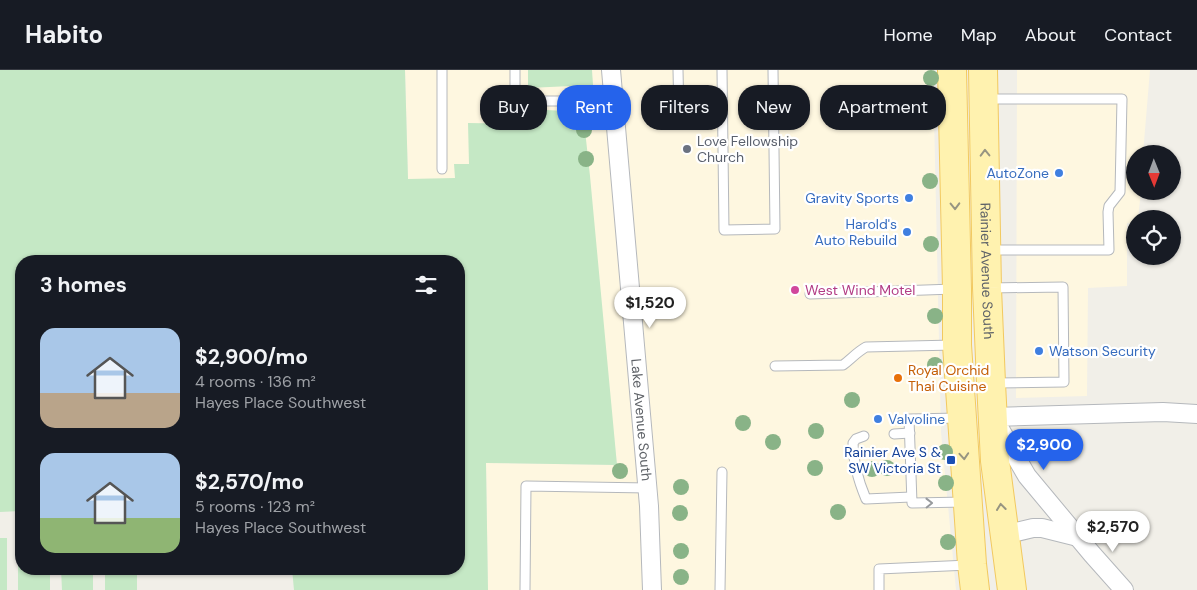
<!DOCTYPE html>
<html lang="en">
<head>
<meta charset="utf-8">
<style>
	body { margin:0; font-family:"DM Sans",sans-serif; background:#20242c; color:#f1f3f6; height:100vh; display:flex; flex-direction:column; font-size:19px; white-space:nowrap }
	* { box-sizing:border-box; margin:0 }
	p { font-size:16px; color:#9ea1a6 }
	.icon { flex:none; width:28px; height:28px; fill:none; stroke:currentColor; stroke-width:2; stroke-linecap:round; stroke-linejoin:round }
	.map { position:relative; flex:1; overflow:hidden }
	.side { position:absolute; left:15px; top:185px; width:450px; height:320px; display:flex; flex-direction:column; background:#171b24; border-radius:20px; box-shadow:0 1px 4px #0004 }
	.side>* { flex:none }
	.hud { position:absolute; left:480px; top:15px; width:475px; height:45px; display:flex; gap:10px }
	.needle { width:32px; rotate:179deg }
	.tools { position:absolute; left:1126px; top:75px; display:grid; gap:10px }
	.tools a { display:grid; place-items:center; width:55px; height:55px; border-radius:50%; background:#171b24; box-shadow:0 1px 4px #0004; font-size:25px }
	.price { position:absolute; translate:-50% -42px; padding:0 11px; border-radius:18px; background:#fff; color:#222; font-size:16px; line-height:32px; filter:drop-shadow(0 1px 2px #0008) }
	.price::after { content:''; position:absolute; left:50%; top:30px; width:15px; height:11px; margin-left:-8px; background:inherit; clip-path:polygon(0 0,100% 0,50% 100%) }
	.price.current { background:#2563eb; color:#fff }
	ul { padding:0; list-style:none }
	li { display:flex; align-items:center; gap:15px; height:125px; padding:0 25px }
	li span { display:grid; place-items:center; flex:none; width:140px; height:100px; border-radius:15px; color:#555 }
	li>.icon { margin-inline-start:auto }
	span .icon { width:60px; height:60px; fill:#fffc; stroke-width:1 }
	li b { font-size:21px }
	h2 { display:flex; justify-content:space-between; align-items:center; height:60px; padding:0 25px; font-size:21px }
	.chip { padding:0 18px; border-radius:20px; background:#171b24; box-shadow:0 1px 4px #0004; font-size:18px; line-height:45px }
	.chip.current { background:#2563eb; color:#fff }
	header { display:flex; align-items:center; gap:30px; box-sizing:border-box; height:70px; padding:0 25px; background:#171b24; border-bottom:1px solid #363941 }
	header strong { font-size:24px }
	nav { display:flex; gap:28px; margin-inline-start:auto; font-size:18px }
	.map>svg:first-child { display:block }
	.commercial { fill:#fef7e0 }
	.green { fill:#c5e8c5 }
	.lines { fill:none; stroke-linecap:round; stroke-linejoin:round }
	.service-casing { stroke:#b5b8bc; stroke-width:11 }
	.minor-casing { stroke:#b5b8bc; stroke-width:20 }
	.primary-casing { stroke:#f2c960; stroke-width:30 }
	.service { stroke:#fff; stroke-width:9 }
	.minor { stroke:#fff; stroke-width:18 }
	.primary { stroke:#fff2af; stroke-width:28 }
	.tree { fill:#89b387 }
	.oneway { stroke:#979581 }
	.oneway2 { stroke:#979a9d }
	.worship-dot { fill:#6b7280; stroke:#fff; stroke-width:2 }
	.shop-dot { fill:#3f7fe0; stroke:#fff; stroke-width:2 }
	.hotel-dot { fill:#d1479c; stroke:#fff; stroke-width:2 }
	.food-dot { fill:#e8710a; stroke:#fff; stroke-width:2 }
	.transit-dot { fill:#1a4fb4; stroke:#fff; stroke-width:2 }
	.labels { text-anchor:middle; stroke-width:4.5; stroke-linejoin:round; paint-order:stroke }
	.worship-label { font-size:14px; fill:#5b616d; stroke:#fff; text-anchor:start }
	.shop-label { font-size:14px; fill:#366cbe; stroke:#fff; text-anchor:end }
	.street-label { font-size:14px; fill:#5f6368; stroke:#fff }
	.hotel-label { font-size:14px; fill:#b23c85; stroke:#fff; text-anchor:start }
	.food-label { font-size:14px; fill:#c56008; stroke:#fff; text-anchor:start }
	.transit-label { font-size:14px; fill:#164399; stroke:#fff; text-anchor:end }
</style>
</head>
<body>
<header>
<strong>Habito</strong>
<nav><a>Home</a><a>Map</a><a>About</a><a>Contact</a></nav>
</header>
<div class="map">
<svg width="1197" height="520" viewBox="0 0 1197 520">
	<rect width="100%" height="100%" fill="#f1efe8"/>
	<g class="commercial">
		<polygon points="405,0 933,0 941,362 956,520 488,520 486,393 617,395 611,338 408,109"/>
		<polygon points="1017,0 1150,0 1143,84 1135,84 1135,121 1141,121 1138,149 1135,149 1135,154 1127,153 1127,216 1088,218 1087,326 1016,328"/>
	</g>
	<g class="green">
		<polygon points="0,0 405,0 408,109 455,108 454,94 469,94 468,53 525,54 529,43 528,39 583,42 590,106 617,395 486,393 488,520 294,520 292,499 459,499 459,191 21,191 21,441 0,442"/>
		<polygon points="528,0 592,0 593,15 528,18"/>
		<rect x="0" y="468" width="7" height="52"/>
		<polygon points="18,468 21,468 21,499 50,499 50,520 18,520"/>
		<polygon points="61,499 93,499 93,520 62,520"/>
		<rect x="105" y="499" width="32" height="21"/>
	</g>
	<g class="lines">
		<defs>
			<g id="service">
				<polyline points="515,0 515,31 613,31"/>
				<polyline points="678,0 679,46"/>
				<polyline points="722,0 724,160 775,159 773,0"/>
				<polyline points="986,29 1122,29 1120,122 1109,136 1108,142 1109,180 990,180"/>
				<polyline points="442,99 442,0"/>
				<polyline points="990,218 1063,217 1064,312 993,313"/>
				<polyline points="810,224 954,219"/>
				<path d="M775 296 843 295C851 289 857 282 866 277L954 275"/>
				<polyline points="959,348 909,349 912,433 965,432"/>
				<polyline points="894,364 910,363"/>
				<path d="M864 366 856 369 853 373C853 393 858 410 866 429L911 427"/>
				<polyline points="525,520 526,416 648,418"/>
				<polyline points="720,520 722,402"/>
				<polyline points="879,520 879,499 969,495"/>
			</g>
			<g id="minor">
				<path id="s1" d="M611 0 649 436 652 520"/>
				<polyline points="1004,465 1033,458 1042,458 1078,467"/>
				<polyline points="1124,520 1092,484 1027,406 993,347 1163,342 1197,344"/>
			</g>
			<g id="primary">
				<polyline points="952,0 957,219 957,275 972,494 975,520"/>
				<path id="s2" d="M983 0 987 218 991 313 995 391 1012 520"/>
			</g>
		</defs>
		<use href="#service" class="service-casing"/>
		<use href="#minor" class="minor-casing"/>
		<use href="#primary" class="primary-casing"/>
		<use href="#service" class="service"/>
		<use href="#minor" class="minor"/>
		<use href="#primary" class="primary"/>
	</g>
	<g class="tree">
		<circle cx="931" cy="8" r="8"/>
		<circle cx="928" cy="52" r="8"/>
		<circle cx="584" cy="60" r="8"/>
		<circle cx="586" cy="89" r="8"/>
		<circle cx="930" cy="111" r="8"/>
		<circle cx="931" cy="174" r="8"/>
		<circle cx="935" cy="246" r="8"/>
		<circle cx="935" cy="295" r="8"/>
		<circle cx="852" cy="330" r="8"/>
		<circle cx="743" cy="353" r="8"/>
		<circle cx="816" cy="361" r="8"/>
		<circle cx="773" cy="372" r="8"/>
		<circle cx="945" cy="382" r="8"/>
		<circle cx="815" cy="398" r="8"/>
		<circle cx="887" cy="398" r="8"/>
		<circle cx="872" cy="399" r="8"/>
		<circle cx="620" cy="401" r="8"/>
		<circle cx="946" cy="413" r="8"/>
		<circle cx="681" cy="417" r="8"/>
		<circle cx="838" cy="442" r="8"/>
		<circle cx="680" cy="443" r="8"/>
		<circle cx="948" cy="472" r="8"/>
		<circle cx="681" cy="481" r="8"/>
		<circle cx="681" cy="507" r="8"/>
	</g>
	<defs><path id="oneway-chevron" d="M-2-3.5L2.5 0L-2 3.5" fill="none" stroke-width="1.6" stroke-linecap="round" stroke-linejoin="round" transform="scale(1.25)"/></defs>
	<g class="oneway">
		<use href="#oneway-chevron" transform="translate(985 83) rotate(-91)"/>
		<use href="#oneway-chevron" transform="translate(955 136) rotate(89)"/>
		<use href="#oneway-chevron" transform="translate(964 386) rotate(86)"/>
		<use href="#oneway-chevron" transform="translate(1001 437) rotate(-97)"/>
	</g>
	<use class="oneway2" href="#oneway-chevron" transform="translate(929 433) rotate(-1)"/>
	<circle class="worship-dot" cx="687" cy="79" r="5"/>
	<g class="shop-dot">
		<circle cx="1059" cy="103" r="5"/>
		<circle cx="909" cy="128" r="5"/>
		<circle cx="907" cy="162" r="5"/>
		<circle cx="1039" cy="281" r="5"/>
		<circle cx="878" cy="349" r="5"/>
	</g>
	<circle class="hotel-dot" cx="795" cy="220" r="5"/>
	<circle class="food-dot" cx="898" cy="308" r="5"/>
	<rect class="transit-dot" x="946" y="385" width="10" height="10" rx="2.5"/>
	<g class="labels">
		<g class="worship-label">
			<text x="697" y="76">Love Fellowship<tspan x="697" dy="16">Church</tspan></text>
		</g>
		<g class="shop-label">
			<text x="1049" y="108">AutoZone</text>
			<text x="899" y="133">Gravity Sports</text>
			<text x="897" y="159">Harold's<tspan x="897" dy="16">Auto Rebuild</tspan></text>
			<text x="1049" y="286" text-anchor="start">Watson Security</text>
			<text x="888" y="354" text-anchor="start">Valvoline</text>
		</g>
		<g class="street-label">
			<text dy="5" stroke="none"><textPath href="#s2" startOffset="201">Rainier Avenue South</textPath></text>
			<text dy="5" stroke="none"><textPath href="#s1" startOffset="351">Lake Avenue South</textPath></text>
		</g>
		<g class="hotel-label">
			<text x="805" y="225">West Wind Motel</text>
		</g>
		<g class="food-label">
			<text x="908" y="305">Royal Orchid<tspan x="908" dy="16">Thai Cuisine</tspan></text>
		</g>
		<g class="transit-label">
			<text x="941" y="387">Rainier Ave S &amp;<tspan x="941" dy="16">SW Victoria St</tspan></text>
		</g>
	</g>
</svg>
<div class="tools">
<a><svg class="needle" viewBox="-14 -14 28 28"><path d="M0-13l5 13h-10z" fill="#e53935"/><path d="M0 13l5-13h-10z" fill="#9ea1a6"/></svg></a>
<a><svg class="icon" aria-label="locate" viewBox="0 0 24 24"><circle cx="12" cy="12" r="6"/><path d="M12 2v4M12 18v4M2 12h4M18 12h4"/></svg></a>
</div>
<b class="price" style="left:650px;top:259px">$1,520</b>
<b class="price current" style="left:1044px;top:401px">$2,900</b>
<b class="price" style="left:1113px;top:483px">$2,570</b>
<div class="hud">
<a class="chip">Buy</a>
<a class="chip current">Rent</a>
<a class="chip">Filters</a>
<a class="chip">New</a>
<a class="chip">Apartment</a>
</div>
<section class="side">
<h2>3 homes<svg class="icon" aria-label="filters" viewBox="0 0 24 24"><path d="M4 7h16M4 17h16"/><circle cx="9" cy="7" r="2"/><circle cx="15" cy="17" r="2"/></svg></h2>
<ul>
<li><span style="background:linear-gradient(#a9c7e8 65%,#b9a48a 0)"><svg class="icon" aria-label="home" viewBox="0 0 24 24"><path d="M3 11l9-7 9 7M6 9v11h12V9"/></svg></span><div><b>$2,900/mo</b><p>4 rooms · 136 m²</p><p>Hayes Place Southwest</p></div></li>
<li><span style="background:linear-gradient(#a9c7e8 65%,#8fb573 0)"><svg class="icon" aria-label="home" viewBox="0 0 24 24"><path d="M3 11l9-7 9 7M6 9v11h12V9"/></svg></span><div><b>$2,570/mo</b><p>5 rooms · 123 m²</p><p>Hayes Place Southwest</p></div></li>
</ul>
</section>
</div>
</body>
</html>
